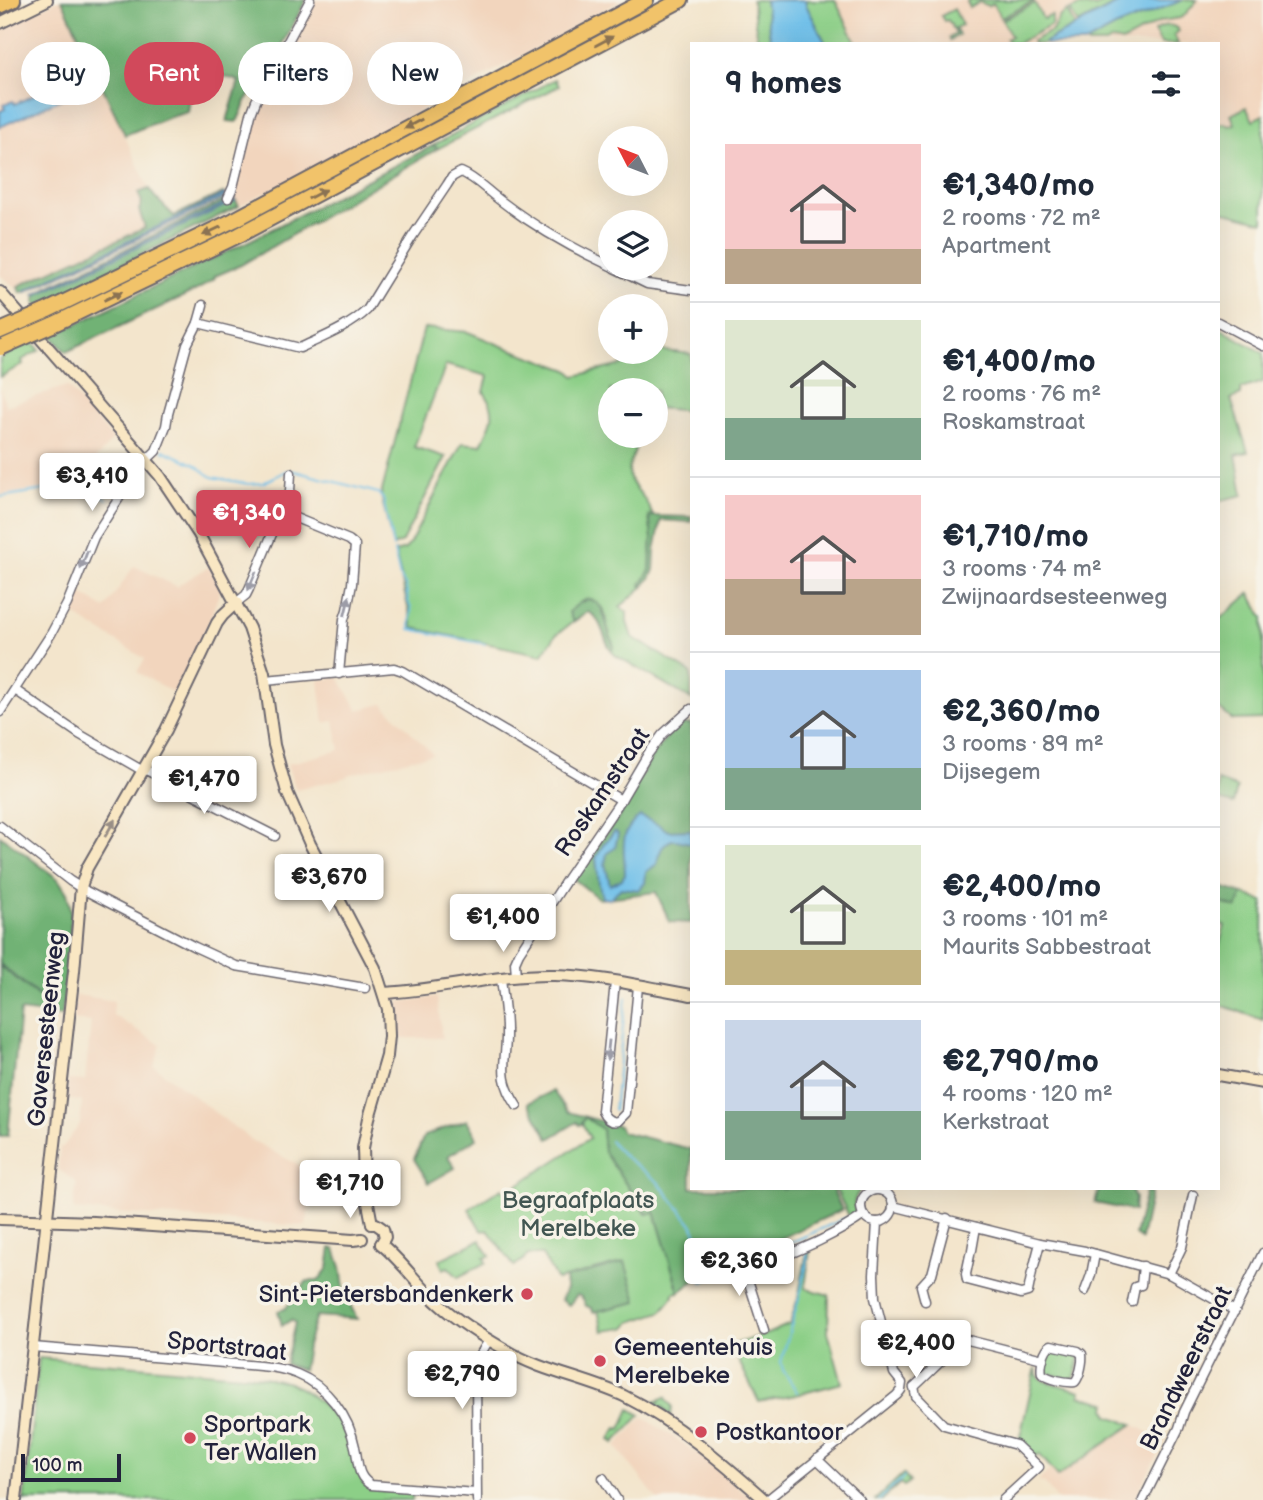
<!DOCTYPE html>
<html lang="en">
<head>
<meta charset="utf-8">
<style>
	body { margin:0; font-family:"Balsamiq Sans",sans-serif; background:#f2f2f3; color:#1f2937; height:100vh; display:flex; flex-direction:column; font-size:26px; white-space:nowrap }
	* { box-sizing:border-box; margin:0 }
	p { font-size:23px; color:#747a83 }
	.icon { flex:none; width:38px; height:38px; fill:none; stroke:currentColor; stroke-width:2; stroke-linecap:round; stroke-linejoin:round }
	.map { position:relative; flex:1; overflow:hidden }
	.panel { position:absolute; left:690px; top:42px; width:530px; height:1148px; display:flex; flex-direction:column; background:#fff; border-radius:0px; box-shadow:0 7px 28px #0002 }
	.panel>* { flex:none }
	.banner { position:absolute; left:21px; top:42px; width:564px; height:63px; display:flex; gap:14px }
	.needle { width:46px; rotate:312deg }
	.controls { position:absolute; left:598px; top:126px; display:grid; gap:14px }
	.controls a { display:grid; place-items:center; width:70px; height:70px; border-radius:50%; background:#fff; box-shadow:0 7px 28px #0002; font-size:35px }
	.scale { position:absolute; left:21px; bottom:18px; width:100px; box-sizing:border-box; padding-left:7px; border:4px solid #22223b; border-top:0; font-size:19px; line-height:24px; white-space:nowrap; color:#22223b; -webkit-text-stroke:5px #f7f3e8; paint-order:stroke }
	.price { position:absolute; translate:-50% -60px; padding:0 16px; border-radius:7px; background:#fff; color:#222; font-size:23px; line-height:46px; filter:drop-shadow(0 2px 4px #0008) }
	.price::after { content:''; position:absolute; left:50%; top:42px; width:21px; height:16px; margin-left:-10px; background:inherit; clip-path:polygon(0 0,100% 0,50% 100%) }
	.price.current { background:#d1495b; color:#fff }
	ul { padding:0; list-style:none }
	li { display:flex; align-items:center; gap:21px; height:175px; padding:0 35px }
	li+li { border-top:2px solid #e0e1e3 }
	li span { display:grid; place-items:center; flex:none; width:196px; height:140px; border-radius:0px; color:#555 }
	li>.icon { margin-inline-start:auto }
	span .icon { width:84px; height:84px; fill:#fffc; stroke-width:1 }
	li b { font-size:30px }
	h2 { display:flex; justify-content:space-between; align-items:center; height:84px; padding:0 35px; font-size:30px }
	.chip { padding:0 24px; border-radius:32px; background:#fff; box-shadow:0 7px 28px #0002; font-size:24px; line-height:63px }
	.chip.current { background:#d1495b; color:#fff }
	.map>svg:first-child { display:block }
	.built { fill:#f2d5bd }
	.green { fill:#8ccf87; stroke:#577861; stroke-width:2 }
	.forest { fill:#71b274; stroke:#4a6a58; stroke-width:2 }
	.water { fill:#6ebfe9; stroke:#487092; stroke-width:2 }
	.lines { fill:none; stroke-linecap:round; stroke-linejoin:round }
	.stream { stroke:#6ebfe9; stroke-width:2 }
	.street-casing { stroke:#6b666e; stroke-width:11 }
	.secondary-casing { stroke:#6b666e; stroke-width:14 }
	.highway-casing { stroke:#6b666e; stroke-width:18 }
	.street { stroke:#fff; stroke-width:8 }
	.secondary { stroke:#f9e7c3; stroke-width:10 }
	.highway { stroke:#f1c36a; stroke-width:14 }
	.highway-bridge-casing { stroke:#6b666e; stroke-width:18; stroke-linecap:butt }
	.highway-bridge { stroke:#f1c36a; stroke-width:14 }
	.oneway { fill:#8a7252 }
	.oneway2 { fill:#9c9ca7 }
	.oneway3 { fill:#988e86 }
	.poi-dot { fill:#d1495b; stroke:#f7f3e8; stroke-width:2.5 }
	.labels { text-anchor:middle; stroke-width:7; stroke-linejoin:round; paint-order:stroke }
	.street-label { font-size:24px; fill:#22223b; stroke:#f7f3e8 }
	.park-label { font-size:24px; fill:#425652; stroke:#f7f3e8 }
	.poi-label { font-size:24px; fill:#22223b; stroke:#f7f3e8; text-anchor:start }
</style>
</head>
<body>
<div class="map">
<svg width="1263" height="1500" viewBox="0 0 1263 1500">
	<rect width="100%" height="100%" fill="#f7f3e8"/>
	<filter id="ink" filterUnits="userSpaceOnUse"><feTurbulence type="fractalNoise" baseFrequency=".0143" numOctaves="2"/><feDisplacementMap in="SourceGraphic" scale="14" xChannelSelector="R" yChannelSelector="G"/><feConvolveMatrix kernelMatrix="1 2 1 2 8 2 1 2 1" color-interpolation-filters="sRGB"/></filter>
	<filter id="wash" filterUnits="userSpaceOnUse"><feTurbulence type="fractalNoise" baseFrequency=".00686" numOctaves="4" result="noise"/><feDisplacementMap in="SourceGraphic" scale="28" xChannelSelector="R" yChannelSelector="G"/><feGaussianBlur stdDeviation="1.57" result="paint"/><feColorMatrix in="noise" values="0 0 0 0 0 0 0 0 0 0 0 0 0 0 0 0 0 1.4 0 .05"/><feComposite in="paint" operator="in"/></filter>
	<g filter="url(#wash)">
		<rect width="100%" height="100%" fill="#f3e5cc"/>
		<g class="built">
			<polygon points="58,0 62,0 149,189 138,193 142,202 139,210 145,228 20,285 19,290 0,275 0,29"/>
			<polygon points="313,0 621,0 555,38 396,124 239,206 233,196 250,129 259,105"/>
			<polygon points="812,0 1263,0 1263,125 1227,127 1218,125 1218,44 835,44"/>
			<polygon points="67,386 113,439 90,466 82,483 67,487 58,486 0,495 0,388 6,406"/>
			<polygon points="134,566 178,587 180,584 209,567 221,588 209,622 174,693 137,672 145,659 70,612 79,592 105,609"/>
			<polygon points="339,678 358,710 383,704 433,754 347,775 347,777 296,790 287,764 340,750 334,721 324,723 319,680"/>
			<polygon points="76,995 114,1001 113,1015 161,1045 154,1066 250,1139 315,1174 306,1226 73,1210 77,1183 58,1169 60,1147 63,1147 80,1124 82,1101 66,1099 68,1080 85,1081 91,1022 73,1020"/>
			<polygon points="437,997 442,1038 403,1038 400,1035 399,1002"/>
			<polygon points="643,1417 703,1457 752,1500 658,1500 616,1446"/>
			<polygon points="1132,1424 1165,1440 1134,1500 1058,1500 1044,1483 1038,1481 1052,1468 1058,1475"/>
		</g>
		<g class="green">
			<polygon points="752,0 765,0 771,44 758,44"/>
			<polygon points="805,0 835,0 857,44 826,44 806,5"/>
			<polygon points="971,0 1033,0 1034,1 1001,18 993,3 988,6 980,2 970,8 967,2"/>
			<polygon points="1110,0 1124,0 1078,24 1070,10 1079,6 1095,7"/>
			<polygon points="1183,0 1197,0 1185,15 1180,18 1161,21 1122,42 1113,40 1106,44 1088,44 1087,42 1115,27"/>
			<polygon points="1035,3 1043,19 1052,15 1052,22 1050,26 1018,43 1009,43 1006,39 1011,36 1002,20"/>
			<polygon points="954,9 962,25 955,28 959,35 950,40 949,38 956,34 948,20 944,21 941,16"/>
			<polygon points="1067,11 1075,26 1045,42 1045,44 1033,44 1032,41 1052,31 1059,17"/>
			<path d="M1166 25C1172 25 1176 26 1179 31L1174 35 1178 44H1161L1154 31Z"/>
			<polygon points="555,79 559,86 437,149 434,145"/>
			<polygon points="1246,107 1253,120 1263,115 1263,222 1218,210 1218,125 1223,123 1230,126 1235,124 1231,115"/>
			<polygon points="1218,327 1263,353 1263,382 1241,389 1241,395 1231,399 1248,452 1236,455 1243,495 1218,501"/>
			<path d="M424 328 468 332 502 346 568 370 575 376 622 365 651 352H656V350L691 354V411L656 408V390H611V436H635C639 452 630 456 629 470 627 482 639 490 645 500 648 505 651 511 653 516L649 517 652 538 650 570 641 585 643 587 620 607 627 612V622L632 637 691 673V699L615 655 611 650 614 647 607 626 604 610 592 599 584 600 569 612 573 622 556 635 542 655 413 628 395 552 405 549 409 545 462 443 481 445C491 423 499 414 484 392L488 376 446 365 414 447 446 457 402 542 393 546 381 495Z"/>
			<polygon points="32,342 40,350 22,360 23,364 0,377 0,359 17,348"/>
			<polygon points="1250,593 1263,618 1263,719 1233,720 1218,708 1218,621"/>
			<polygon points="1218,781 1237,788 1233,804 1218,800"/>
			<polygon points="1243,894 1263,901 1263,1020 1218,1004 1218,949 1225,926 1218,924 1220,910 1218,909 1218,902 1237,908"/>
			<polygon points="585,1117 602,1129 604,1152 646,1214 655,1212 679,1292 673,1293 673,1297 661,1312 631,1322 625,1328 603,1331 598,1311 637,1302 625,1262 557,1280 542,1255 528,1255 524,1259 514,1266 488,1230 483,1231 481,1230 469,1209 502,1188 505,1193 507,1192 590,1138 582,1123"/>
			<path d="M835 1188H862C854 1197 852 1204 857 1216L851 1220Z"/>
			<polygon points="480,1240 490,1256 484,1258 486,1263 458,1277 448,1267 443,1269 439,1260"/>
			<polygon points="810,1249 805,1288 829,1295 828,1332 842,1383 796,1395 759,1402 731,1345 767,1334 790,1324 798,1298 807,1251"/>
			<path d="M1052 1348 1076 1354 1080 1357 1075 1376 1072 1380 1045 1372C1043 1365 1047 1354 1052 1348Z"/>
			<path d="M39 1358C97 1363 156 1367 215 1373 239 1375 266 1375 289 1383 308 1390 323 1404 336 1418H341L347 1428 355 1467 374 1486 413 1493 412 1500H24Z"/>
			<polygon points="1036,1367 1037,1375 1044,1381 1081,1391 1080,1396 1107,1403 1106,1409 1109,1416 1133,1424 1058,1476 1039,1454 1035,1457 1019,1441"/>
			<polygon points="666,1397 668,1402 672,1406 671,1417 662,1405 667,1415 650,1403 657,1400 659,1403 659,1400"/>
			<polygon points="630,1409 641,1415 614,1443 610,1439 617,1428 620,1429 622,1427"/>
			<polygon points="903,1474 910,1482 904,1486 900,1483 882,1500 875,1500"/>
		</g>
		<g class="forest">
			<polygon points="62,0 306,0 274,61 264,61 237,122 227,121 239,81 206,71 187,44 170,62 192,87 188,112 167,118 125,135"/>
			<polygon points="434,145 437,149 241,265 215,276 214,279 199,289 66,352 51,336 251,240"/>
			<polygon points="149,189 155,197 174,216 223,193 227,196 24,293 20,292 18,287 20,285 145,228 139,210 142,202 138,193"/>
			<polygon points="233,196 239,206 38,306 35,303 36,297 46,288"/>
			<polygon points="649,516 691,517 691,522 661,520 655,550 654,570 650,578 643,587 641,585 650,570 652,538"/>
			<path d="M588 599C603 603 603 612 607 625 608 633 612 640 614 647L611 650C602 637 603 619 588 612L573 622 569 612 579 603Z"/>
			<polygon points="680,724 691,724 691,923 670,922 656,892 599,899 574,879 581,864 618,818 651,757 666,738"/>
			<polygon points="0,835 58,879 67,893 71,910 70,944 62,1016 20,1011 8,1136 0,1136 0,966 50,1005 0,964"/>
			<polygon points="1218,886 1243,894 1237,908 1218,902"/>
			<polygon points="553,1091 568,1112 619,1126 622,1132 691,1149 691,1188 832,1188 842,1210 702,1275 679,1292 655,1212 647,1214 604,1152 602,1129 585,1117 582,1123 579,1125 577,1122 549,1139 528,1103"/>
			<polygon points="467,1120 477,1138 448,1156 455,1168 429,1183 414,1159 424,1136"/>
			<polygon points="1099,1188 1130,1188 1135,1198 1134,1211 1095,1203"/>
			<polygon points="1146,1192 1151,1193 1141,1239 1135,1235"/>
			<polygon points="331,1248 335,1249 341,1267 345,1294 357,1319 316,1316 307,1346 303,1370 285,1364 295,1323 291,1320 282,1326 278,1311 285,1309 307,1281 318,1281 328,1268"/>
			<path d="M625 1262 637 1302 593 1312 592 1308 586 1306C584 1301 583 1296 577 1295L569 1305 561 1300 566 1289 565 1278Z"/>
		</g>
		<g class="water">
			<polygon points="765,0 805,0 806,5 826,44 771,44"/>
			<polygon points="1124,0 1183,0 1115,27 1084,44 1045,44 1045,42"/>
			<polygon points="78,78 83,89 0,127 0,111 5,109 3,105 13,101 15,104 51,87 53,90"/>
			<polygon points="225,194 227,196 26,292 25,291"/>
			<polygon points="234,199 235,201 35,296 34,295"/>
			<path d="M640 816 659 825 668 831 691 830V843C686 843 678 839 673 840 662 842 658 855 657 864L646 872 645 883 639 890 621 888 609 899 602 898 599 884 596 858 603 845 614 832H616L618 834 615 848 607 853 605 864 610 885 622 879 625 874C625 849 617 834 640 816Z"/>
		</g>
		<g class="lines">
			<g class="stream">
				<polyline points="163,450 194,464 212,477 248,484 263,483 286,471 294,471 378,493 383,499 393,547"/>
				<polyline points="0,497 57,488 86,486 107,499"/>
				<polyline points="394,551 400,577 406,587 408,601 411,609 410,629 485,644"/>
				<polyline points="614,1111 626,997"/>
				<polyline points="610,1141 624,1156 657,1181 692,1224 705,1253 697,1263 702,1282 846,1218"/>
				<polyline points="797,1392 783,1370 781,1362 801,1290 807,1261 807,1251"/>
				<polyline points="879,1500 904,1477"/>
			</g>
		</g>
	</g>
	<g filter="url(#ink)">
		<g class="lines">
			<defs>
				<g id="street">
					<polyline points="228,198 233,187 251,114 256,101 310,0"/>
					<polyline points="614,268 647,284 691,290"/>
					<polyline points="1218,322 1263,346"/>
					<path d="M198 323 300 348C323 337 349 327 367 310L412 237 447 185 452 177 461 172C476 178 487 191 501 201 535 227 572 248 611 266"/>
					<polyline points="281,512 349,540 355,545 352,584 347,610 344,619 339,674"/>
					<polyline points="237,602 246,595 249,589 290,491 291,473"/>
					<polyline points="265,680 394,668 403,671 621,800"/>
					<polyline points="15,690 79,734 138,768 148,771 275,836"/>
					<polyline points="0,712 51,634 67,604 94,537 139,467 156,451 166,426 168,414 187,345 198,323 203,305"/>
					<polyline points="0,826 70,881 86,891 195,947 236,966 365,988"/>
					<polyline points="516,977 515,962 519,953 569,876 621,800 648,754 663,734 691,709"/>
					<path d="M501 979C503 995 506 1013 506 1030 507 1062 496 1075 517 1106"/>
					<path d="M615 982 602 1111C605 1118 610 1123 618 1121L626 1113 638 986"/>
					<circle cx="877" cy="1206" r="16"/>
					<polyline points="893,1206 1040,1243 1085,1251 1169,1274 1235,1311"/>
					<polyline points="972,1250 976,1227"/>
					<polyline points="970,1255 966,1274 967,1280 1021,1294 1028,1292 1032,1272"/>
					<polyline points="1034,1266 1040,1243"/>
					<polyline points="1169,1274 1182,1247 1193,1195"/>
					<polyline points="1085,1291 1091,1275 1095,1254"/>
					<polyline points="925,1301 921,1286 932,1274 947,1218"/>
					<polyline points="1132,1302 1135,1287 1141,1285 1143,1266"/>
					<path d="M764 1330 749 1283C749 1275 752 1272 758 1267 794 1252 832 1238 864 1215"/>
					<path d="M1051 1345 1078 1351 1082 1354C1083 1362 1080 1376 1075 1382 1065 1383 1049 1379 1042 1374 1040 1365 1044 1349 1051 1345Z"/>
					<path d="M33 1347 260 1366C273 1367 285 1369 297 1374 327 1386 349 1416 355 1447 359 1463 356 1476 371 1485L476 1493"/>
					<polyline points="914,1387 916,1396 944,1425 1016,1445 1039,1467 1003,1500"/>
					<polyline points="914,1387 959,1344 968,1340 1043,1359"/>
					<polyline points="817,1459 860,1500"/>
					<polyline points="603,1478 617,1500"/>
					<polyline points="477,1500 476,1372 480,1355 489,1340"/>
					<polyline points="767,1500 897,1395 901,1390 902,1383 894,1373 875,1298 874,1275 877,1222"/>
					<polyline points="1143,1500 1179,1428 1184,1412 1263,1253"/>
				</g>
				<g id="secondary">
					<polyline points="0,23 47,0"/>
					<polyline points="0,292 160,476 198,533 249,628 264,673 274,745 287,792 310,844 375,968 388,1009 389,1036 387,1056 369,1118 363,1148 364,1182 372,1224"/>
					<path d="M384 993C441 990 497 974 554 975 600 976 646 987 691 995"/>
					<polyline points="1218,1075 1263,1083"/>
					<polyline points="0,1219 94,1222 353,1240 362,1239"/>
					<polyline points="372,1224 376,1224 383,1229 385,1237 381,1244"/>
					<path d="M381 1244C403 1262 418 1286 440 1305 459 1322 483 1337 506 1350 542 1372 586 1378 624 1396 676 1422 722 1462 765 1500"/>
					<polyline points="16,1500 74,971 81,887 87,868 166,730 217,623 223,615 237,602"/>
				</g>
				<g id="highway">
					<polyline points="0,6 13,0"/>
					<polyline points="44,312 234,220 646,0"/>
					<polyline points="52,325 239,235 681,0"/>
				</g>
			</defs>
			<use href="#street" class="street-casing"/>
			<use href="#secondary" class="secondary-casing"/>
			<use href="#highway" class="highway-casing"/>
			<use href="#street" class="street"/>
			<use href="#secondary" class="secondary"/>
			<use href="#highway" class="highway"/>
			<defs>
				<g id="highway-bridge">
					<polyline points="0,331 44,312"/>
					<polyline points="0,348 52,325"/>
				</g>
			</defs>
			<use href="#highway-bridge" class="highway-bridge-casing"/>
			<use href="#highway-bridge" class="highway-bridge"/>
		</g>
		<defs><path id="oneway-solid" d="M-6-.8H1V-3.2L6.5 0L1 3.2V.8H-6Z" transform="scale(1.75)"/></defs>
		<g class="oneway">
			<use href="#oneway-solid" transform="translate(604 41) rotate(-28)"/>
			<use href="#oneway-solid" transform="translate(413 124) rotate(152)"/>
			<use href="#oneway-solid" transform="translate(317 194) rotate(-28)"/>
			<use href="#oneway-solid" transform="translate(212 231) rotate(154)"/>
			<use href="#oneway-solid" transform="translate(113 296) rotate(-26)"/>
		</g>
		<g class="oneway2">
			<use href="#oneway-solid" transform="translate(84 560) rotate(111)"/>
			<use href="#oneway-solid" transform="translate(252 581) rotate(113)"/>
			<use href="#oneway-solid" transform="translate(347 606) rotate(-76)"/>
			<use href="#oneway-solid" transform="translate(608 1050) rotate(96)"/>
		</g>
		<use class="oneway3" href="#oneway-solid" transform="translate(110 828) rotate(-60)"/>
	</g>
	<g class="poi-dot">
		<circle cx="527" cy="1294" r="7"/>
		<circle cx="600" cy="1361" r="7"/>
		<circle cx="701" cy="1432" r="7"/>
		<circle cx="190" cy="1438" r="7"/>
	</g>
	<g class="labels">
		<g class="street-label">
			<text transform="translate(602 792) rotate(-56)" y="8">Roskamstraat</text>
			<text transform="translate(46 1029) rotate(-84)" y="8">Gaversesteenweg</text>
			<text transform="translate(227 1346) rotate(6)" y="8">Sportstraat</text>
			<text transform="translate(1186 1368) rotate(-64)" y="8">Brandweerstraat</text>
		</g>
		<g class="park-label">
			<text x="578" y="1208">Begraafplaats<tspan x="578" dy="28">Merelbeke</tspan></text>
		</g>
		<g class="poi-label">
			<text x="513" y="1302" text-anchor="end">Sint-Pietersbandenkerk</text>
			<text x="614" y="1355">Gemeentehuis<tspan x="614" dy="28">Merelbeke</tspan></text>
			<text x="204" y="1432">Sportpark<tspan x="204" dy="28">Ter Wallen</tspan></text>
			<text x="715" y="1440">Postkantoor</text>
		</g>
	</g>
</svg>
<div class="controls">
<a><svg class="needle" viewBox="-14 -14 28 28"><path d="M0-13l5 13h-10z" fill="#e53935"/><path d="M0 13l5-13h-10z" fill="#747a83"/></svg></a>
<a><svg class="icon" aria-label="layers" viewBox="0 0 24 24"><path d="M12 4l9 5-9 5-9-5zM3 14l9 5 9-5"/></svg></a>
<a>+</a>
<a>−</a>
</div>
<div class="scale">100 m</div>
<b class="price" style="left:92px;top:513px">€3,410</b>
<b class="price current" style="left:249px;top:550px">€1,340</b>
<b class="price" style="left:204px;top:816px">€1,470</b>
<b class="price" style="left:329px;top:914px">€3,670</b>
<b class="price" style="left:503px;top:954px">€1,400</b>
<b class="price" style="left:350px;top:1220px">€1,710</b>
<b class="price" style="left:739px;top:1298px">€2,360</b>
<b class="price" style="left:916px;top:1380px">€2,400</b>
<b class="price" style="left:462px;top:1411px">€2,790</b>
<div class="banner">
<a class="chip">Buy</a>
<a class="chip current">Rent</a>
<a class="chip">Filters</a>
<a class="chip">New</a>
</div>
<section class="panel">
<h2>9 homes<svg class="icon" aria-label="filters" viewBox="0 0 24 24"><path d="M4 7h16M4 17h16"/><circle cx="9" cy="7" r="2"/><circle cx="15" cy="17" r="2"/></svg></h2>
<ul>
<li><span style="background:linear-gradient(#f6c9c9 75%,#b9a48a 0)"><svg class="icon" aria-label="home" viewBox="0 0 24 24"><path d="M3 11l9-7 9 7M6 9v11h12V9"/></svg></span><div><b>€1,340/mo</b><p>2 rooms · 72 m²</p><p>Apartment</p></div></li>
<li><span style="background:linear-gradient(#dfe7d0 70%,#7fa58c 0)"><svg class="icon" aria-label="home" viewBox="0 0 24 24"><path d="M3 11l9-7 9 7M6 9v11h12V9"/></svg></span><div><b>€1,400/mo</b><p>2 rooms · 76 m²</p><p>Roskamstraat</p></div></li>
<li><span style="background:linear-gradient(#f6c9c9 60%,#b9a48a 0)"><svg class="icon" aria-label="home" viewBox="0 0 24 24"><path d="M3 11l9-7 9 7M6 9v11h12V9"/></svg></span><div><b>€1,710/mo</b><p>3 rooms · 74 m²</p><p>Zwijnaardsesteenweg</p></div></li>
<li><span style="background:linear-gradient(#a9c7e8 70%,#7fa58c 0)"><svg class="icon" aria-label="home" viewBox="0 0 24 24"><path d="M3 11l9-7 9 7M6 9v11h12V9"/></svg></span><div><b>€2,360/mo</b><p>3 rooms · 89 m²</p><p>Dijsegem</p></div></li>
<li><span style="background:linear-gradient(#dfe7d0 75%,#c2b280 0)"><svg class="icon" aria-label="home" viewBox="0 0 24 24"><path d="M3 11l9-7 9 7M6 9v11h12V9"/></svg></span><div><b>€2,400/mo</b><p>3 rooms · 101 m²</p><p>Maurits Sabbestraat</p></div></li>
<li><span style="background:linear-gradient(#c9d6e8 65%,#7fa58c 0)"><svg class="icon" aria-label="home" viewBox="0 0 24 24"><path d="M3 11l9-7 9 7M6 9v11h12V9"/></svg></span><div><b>€2,790/mo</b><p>4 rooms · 120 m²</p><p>Kerkstraat</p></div></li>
</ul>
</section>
</div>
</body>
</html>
